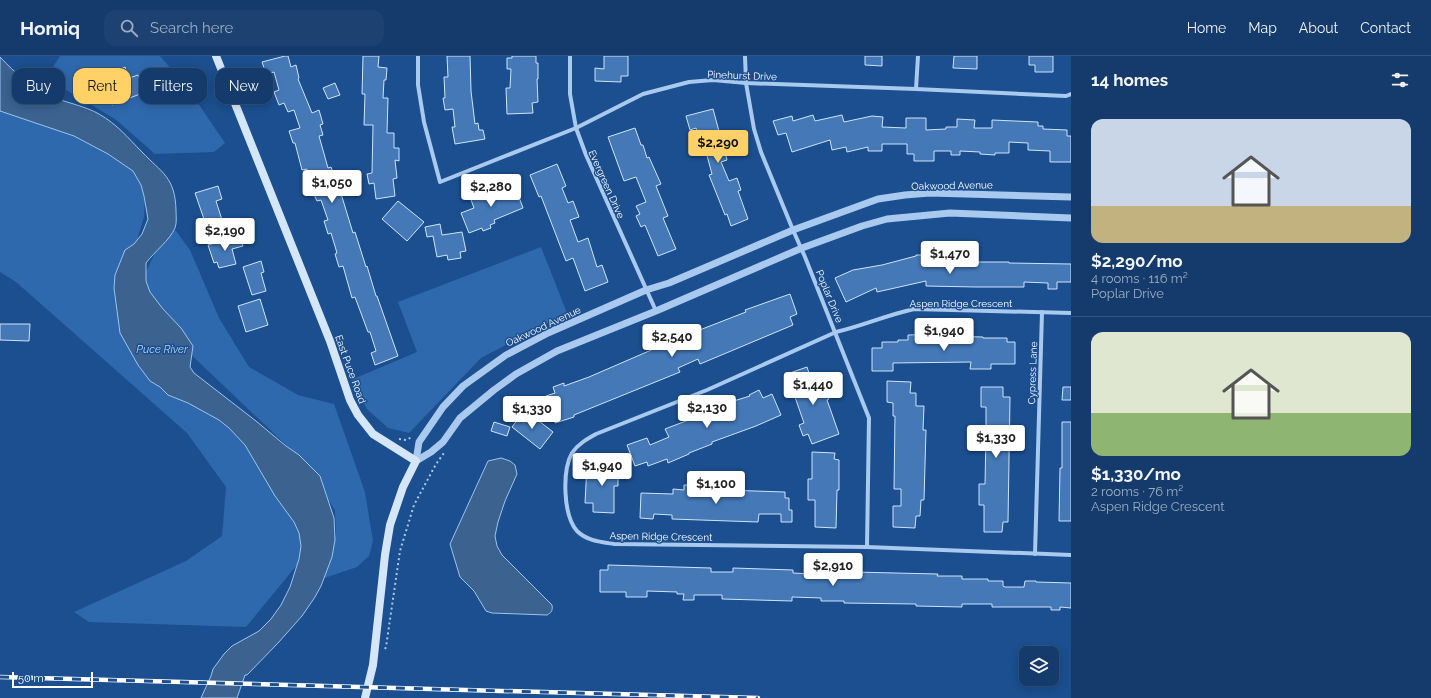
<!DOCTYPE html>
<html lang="en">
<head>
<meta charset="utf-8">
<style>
	body { margin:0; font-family:Raleway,sans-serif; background:#1d4271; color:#f1f3f6; height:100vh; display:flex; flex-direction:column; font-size:15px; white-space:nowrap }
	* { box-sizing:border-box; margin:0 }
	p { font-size:13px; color:#9dadc1 }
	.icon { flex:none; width:22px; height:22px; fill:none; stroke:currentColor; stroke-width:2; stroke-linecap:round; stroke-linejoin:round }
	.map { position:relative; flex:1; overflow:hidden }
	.sheet { display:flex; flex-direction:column; background:#143b6b; width:360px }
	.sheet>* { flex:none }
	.guide { position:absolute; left:12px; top:12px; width:380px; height:36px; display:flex; gap:8px }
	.tools { position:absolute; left:1019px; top:590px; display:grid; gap:8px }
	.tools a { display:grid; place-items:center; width:40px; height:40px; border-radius:8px; background:#143b6b; box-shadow:0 2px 10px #0003,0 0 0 1px #33557e; font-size:20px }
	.scale { position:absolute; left:12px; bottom:10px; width:81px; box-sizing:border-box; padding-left:4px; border:2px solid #fff; border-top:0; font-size:11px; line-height:14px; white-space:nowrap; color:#fff; -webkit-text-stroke:3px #1b4f8f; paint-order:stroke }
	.price { position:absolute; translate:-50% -34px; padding:0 9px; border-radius:4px; background:#fff; color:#222; font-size:13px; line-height:26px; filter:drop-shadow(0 1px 2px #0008) }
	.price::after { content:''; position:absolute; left:50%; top:24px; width:12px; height:9px; margin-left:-6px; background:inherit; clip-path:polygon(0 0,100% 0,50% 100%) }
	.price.on { background:#ffd166; color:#111 }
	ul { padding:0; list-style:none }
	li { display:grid; align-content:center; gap:8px; height:212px; padding:0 20px }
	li+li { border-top:1px solid #33557e }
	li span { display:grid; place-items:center; height:124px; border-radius:12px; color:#555 }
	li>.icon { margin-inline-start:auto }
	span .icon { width:72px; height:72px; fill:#fffc; stroke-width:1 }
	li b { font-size:17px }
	h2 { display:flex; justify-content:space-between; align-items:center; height:48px; padding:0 20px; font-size:17px }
	.chip { padding:0 14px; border-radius:12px; background:#143b6b; box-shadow:0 2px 10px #0003,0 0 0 1px #33557e; font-size:14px; line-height:36px }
	.chip.on { background:#ffd166; color:#111 }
	header { display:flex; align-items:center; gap:24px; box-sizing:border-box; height:56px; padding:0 20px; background:#143b6b; border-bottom:1px solid #33557e }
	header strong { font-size:19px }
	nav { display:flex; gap:22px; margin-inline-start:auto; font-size:14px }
	.search { width:280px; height:36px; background:#1d4271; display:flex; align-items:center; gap:10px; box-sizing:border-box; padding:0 14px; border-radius:12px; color:#9dadc1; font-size:15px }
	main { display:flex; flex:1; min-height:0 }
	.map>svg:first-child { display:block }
	.green { fill:#2e69ad }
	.water { fill:#3c6290; stroke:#9cc4f0 }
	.building { fill:#4478b7; stroke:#cfe3fa }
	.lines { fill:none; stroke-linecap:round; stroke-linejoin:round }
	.path { stroke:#a9c9ee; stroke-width:2; stroke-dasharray:2 3; stroke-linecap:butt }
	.minor { stroke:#a9c9ee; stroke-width:4 }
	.tertiary { stroke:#a9c9ee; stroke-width:7 }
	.secondary { stroke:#d6e6fa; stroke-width:8 }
	.rail-casing { stroke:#fff; stroke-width:4.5 }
	.rail { stroke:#1b4f8f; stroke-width:3; stroke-dasharray:9; stroke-linecap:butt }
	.labels { text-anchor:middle; stroke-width:3; stroke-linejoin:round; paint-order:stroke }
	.street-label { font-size:10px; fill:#fff; stroke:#1b4f8f }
	.water-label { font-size:11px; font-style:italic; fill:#b5d3f5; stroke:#1b4f8f }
</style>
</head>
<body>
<header>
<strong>Homiq</strong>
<div class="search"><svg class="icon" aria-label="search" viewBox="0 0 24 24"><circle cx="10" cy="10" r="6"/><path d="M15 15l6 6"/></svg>Search here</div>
<nav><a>Home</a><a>Map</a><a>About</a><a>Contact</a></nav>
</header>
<main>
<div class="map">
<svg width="1071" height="642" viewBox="0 0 1071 642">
	<rect width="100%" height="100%" fill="#1b4f8f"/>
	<g class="green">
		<polygon points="60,0 160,0 187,31 225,87 214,96 155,98 115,63 46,22"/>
		<polygon points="0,32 138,109 145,139 144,161 120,241 230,365 311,492 246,571 89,566 74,556 186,505 222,480 226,431 187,377 16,226 0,216"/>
		<polygon points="166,173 176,175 190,194 219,262 249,311 298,339 334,348 365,436 373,485 369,500 357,511 316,525 336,478 335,454 304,406 184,292 144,233 146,216"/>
		<polygon points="541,191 567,257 481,302 409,377 388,372 367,353 351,324 417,296 398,246"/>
	</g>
	<g class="water">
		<path d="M0 1C15 17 32 32 53 41 67 47 85 50 99 58 118 69 127 81 142 96 162 117 175 121 176 154 176 159 177 167 175 172 170 184 154 196 146 207V225L150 236 163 253 181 272 193 290 190 311 194 317 256 365 286 390 299 399 320 420 334 462 335 484 332 501 321 530 315 541 302 560 278 587 247 619H245L237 642H201L211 620 213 613 224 598 232 590 259 575 271 563 281 549 290 531 299 503 301 490 299 477 294 466 275 440 245 389 229 372 219 364 188 347 168 339 160 331 150 325 138 309 120 277 114 232 115 219 125 194 134 188 142 178 148 163 144 140 141 129 133 115 108 98 74 80 0 55Z"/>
		<path d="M501 402 510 405 515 409 517 418 505 445 498 466 495 480 497 490 502 499 552 549C553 555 551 557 547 559L492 557 486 555 474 535 460 521 450 488 488 405Z"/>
	</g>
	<g class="building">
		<polygon points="285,0 288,0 291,11 296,9 299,22 298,23 312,57 319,54 323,68 320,69 323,79 319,80 328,112 331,111 339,131 353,177 355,176 366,211 367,210 376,240 377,240 398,300 375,309 371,297 376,295 370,276 368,276 355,241 352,242 343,210 339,211 335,198 337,197 331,177 328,178 324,165 328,164 321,144 317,145 310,130 313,129 307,113 302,114 295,87 293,87 289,75 300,72 294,54 288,56 284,47 279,49 274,36 279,34 274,16 266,18 262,6"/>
		<polygon points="363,0 379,0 378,11 387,12 386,24 384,24 383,42 388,42 387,77 394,77 394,92 399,92 399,105 395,104 397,122 393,123 395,140 376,143 374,127 369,128 367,118 372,117 373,69 364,69 365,38 362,38"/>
		<polygon points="447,0 470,0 471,35 475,68 478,67 479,74 483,74 485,83 455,88 452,71 455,71 453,53 445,54 443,42 445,42 444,21 448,21"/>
		<polygon points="512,0 536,0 536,7 538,7 538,23 537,23 538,46 532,47 533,57 507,58 506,32 510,32 511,13 507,13 507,2 512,2"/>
		<polygon points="604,0 628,0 628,20 621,20 621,26 595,25 595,12 604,13"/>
		<polygon points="865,0 882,0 882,10 865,9"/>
		<polygon points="954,0 977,0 977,13 953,12"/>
		<polygon points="1029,0 1053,0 1053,16 1035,16 1035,9 1029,9"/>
		<polygon points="125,11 129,22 138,19 145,36 112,49 107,35 116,31 110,17"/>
		<polygon points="335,27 340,39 328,43 323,32"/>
		<polygon points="713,53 720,79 724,78 726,90 724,91 727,104 721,106 729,125 737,122 741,134 738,135 748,163 731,170 727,158 725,159 709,119 712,118 706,96 696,98 694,90 700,89 696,72 690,74 686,60"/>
		<polygon points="813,59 815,65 842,59 844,66 872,60 883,61 882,71 906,72 906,62 926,62 926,74 946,73 946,71 957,71 957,63 975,64 974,72 992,72 992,64 1038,66 1038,70 1043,70 1043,73 1067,74 1067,80 1071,80 1071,106 1050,106 1050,95 1028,94 1028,87 1009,86 1009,97 995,97 995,99 980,98 980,96 960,95 960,99 951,99 951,95 934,95 934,105 914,105 914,98 907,98 907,88 882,88 882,95 868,95 868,91 847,96 846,91 832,94 830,84 792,96 786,77 778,79 773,65 792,60 793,65"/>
		<polygon points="635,72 641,89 643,89 647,102 649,101 661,128 656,130 668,160 663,162 676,193 658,200 645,169 641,171 636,160 640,158 636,150 646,146 636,121 624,125 608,81"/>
		<polygon points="557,108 566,130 562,132 568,147 573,145 579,161 570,164 578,186 588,182 597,211 602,209 608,226 585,235 573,202 566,205 541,140 539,141 530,119"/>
		<polygon points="218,130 222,143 216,145 222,164 206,169 195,137"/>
		<polygon points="515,130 523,152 494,164 495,167 490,169 491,172 483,175 482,172 469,177 461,157 474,152 470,141 483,136 484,139 500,133 501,135"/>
		<polygon points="398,145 424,166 407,185 382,163"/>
		<polygon points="440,168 442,179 462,176 466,195 460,196 461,202 448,204 447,199 437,201 433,180 427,181 425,171"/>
		<polygon points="240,180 243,190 232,193 236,208 219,212 217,206 214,207 208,189"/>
		<polygon points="916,199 936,199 936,204 960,204 960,206 1009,206 1009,207 1071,208 1071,226 1057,226 1057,233 1048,233 1048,227 1024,226 1024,231 976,231 926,230 926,225 877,236 876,232 846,246 835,222 853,214 882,209 916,200"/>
		<polygon points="261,205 264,216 261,217 266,235 252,239 243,211"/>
		<polygon points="790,238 797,258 790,261 793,269 700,308 698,303 678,312 680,316 574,359 574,361 555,367 546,340 555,337 553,331 564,327 564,330 589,321 679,282 746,256 745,254"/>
		<polygon points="260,243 268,269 246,276 238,250"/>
		<polygon points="0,268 30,268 29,285 0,284"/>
		<polygon points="943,278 943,280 983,281 983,282 1007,282 1007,286 1015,286 1015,308 991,308 991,313 970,313 971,306 893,307 893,315 872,315 872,292 882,292 882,286 898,286 898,284 908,284 908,279"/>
		<polygon points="807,311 810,320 818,317 829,343 827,344 839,378 812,388 808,378 803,380 799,369 804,367 787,318"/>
		<polygon points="887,325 911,326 910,337 916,337 916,350 924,350 923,374 926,374 924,444 921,444 920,460 916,460 915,472 893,471 893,450 901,450 901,433 894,433 895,360 893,360 893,347 887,346"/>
		<polygon points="981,331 1003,331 1003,341 1010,341 1008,466 1003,466 1002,476 984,476 984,449 979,449 979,428 985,428 986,380 986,351 981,351"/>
		<polygon points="1063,331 1071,331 1071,344 1062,344"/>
		<polygon points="759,334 763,342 772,338 781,359 756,370 712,386 712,388 689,397 689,398 668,407 667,403 648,410 647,406 635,410 627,389 647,382 650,389 669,381 665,373 712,355 712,354 727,347 750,340 749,339"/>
		<polygon points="525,354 553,376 540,393 512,371"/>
		<polygon points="494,366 510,371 507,380 491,375"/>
		<polygon points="1062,366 1071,366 1071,465 1059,465 1060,412 1062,412"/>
		<polygon points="812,396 835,397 834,403 839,404 839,434 837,434 836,472 815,471 815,444 808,444 808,423 812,423"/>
		<polygon points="587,409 618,409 618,430 614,430 614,457 593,456 593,447 585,447"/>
		<polygon points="684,429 694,429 694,438 723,439 724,434 785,436 785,442 789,442 789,454 792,454 792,466 781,466 781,458 759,458 758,466 672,463 672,459 654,458 653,463 640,462 641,437 673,438 673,433 684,434"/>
		<polygon points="608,509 711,512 711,516 733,516 733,512 793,514 793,517 811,518 811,515 938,518 937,520 962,520 962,523 988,523 988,525 1003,525 1003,530 1005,531 1024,531 1025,525 1036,525 1036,526 1071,527 1071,552 1060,551 1060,554 1051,554 1051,551 992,551 992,548 962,548 962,551 916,550 916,548 844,547 844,545 821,545 821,542 792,541 792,545 722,543 722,539 694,539 694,544 683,544 684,538 677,538 677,536 647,535 647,541 626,541 626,536 600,536 600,514 608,514"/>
	</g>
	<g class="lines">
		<g class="path">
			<polyline points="399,383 406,384 412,381"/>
			<polyline points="385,593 386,591 400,495 414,449 436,408 444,397"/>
		</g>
		<g class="minor">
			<polyline points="418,0 418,29 424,66 440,126 576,72 643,38 689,26 713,24 746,27 916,33 1066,40 1071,38"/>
			<polyline points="570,0 570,38 576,72 586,99 656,255"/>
			<polyline points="745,0 746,27 754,73 761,96 793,174 805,201 869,362 867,491"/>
			<polyline points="916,33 918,0"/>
			<path d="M1071 257 914 253C887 259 862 270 836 276L707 334 596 378C587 383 578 388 572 397 562 415 563 459 577 475 587 485 601 486 614 488L867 491 1071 499"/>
			<polyline points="1035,498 1042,256"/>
		</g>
		<g class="tertiary">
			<polyline points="416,405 419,386 443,351 463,330 506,299 548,277 646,234 669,227 793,174 878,143 905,139 930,137 1071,141"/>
			<polyline points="416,405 431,396 443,386 460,362 494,334 516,318 557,295 656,255 802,192 862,170 887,163 950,157 1071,162"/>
		</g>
		<polyline class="secondary" points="216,0 330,285 350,344 358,359 373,378 416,405 403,431 390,469 385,499 373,609 365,642"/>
		<defs>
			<polyline id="rail" points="0,621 758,642"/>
		</defs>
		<use href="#rail" class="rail-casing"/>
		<use href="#rail" class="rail"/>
	</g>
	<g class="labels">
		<g class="street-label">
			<text transform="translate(742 19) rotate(2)" y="4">Pinehurst Drive</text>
			<text transform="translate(607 128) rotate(66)" y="4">Evergreen Drive</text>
			<text transform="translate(952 129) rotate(-1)" y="4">Oakwood Avenue</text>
			<text transform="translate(830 240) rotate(68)" y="4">Poplar Drive</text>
			<text x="961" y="251">Aspen Ridge Crescent</text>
			<text transform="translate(543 270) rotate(-25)" y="4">Oakwood Avenue</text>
			<text transform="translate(351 313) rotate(70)" y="4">East Puce Road</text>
			<text transform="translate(1032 317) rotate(-88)" y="4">Cypress Lane</text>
			<text transform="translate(661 480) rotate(1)" y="4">Aspen Ridge Crescent</text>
		</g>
		<g class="water-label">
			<text x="162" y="297">Puce River</text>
		</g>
	</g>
</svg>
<div class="tools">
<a><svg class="icon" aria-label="layers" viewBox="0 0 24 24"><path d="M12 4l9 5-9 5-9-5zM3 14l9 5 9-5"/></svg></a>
</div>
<div class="scale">50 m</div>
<b class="price on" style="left:718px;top:108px">$2,290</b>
<b class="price" style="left:332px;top:148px">$1,050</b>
<b class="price" style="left:491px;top:152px">$2,280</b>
<b class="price" style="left:225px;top:196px">$2,190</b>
<b class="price" style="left:950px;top:219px">$1,470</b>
<b class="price" style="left:944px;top:296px">$1,940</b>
<b class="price" style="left:672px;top:302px">$2,540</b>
<b class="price" style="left:813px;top:350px">$1,440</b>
<b class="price" style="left:707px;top:373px">$2,130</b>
<b class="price" style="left:532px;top:374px">$1,330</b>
<b class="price" style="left:996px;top:403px">$1,330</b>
<b class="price" style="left:602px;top:431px">$1,940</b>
<b class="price" style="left:716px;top:449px">$1,100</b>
<b class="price" style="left:833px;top:531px">$2,910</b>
<div class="guide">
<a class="chip">Buy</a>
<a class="chip on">Rent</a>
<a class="chip">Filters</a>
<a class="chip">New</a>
</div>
</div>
<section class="sheet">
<h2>14 homes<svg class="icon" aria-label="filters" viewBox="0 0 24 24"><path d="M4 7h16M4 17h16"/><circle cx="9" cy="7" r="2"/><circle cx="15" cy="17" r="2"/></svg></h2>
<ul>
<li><span style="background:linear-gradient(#c9d6e8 70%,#c2b280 0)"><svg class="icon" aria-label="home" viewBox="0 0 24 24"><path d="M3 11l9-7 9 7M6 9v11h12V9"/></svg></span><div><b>$2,290/mo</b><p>4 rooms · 116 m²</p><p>Poplar Drive</p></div></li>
<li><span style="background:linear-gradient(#dfe7d0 65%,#8fb573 0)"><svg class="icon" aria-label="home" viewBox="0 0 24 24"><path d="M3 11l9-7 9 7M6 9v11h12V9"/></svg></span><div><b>$1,330/mo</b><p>2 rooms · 76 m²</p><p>Aspen Ridge Crescent</p></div></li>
</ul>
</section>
</main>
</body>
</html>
